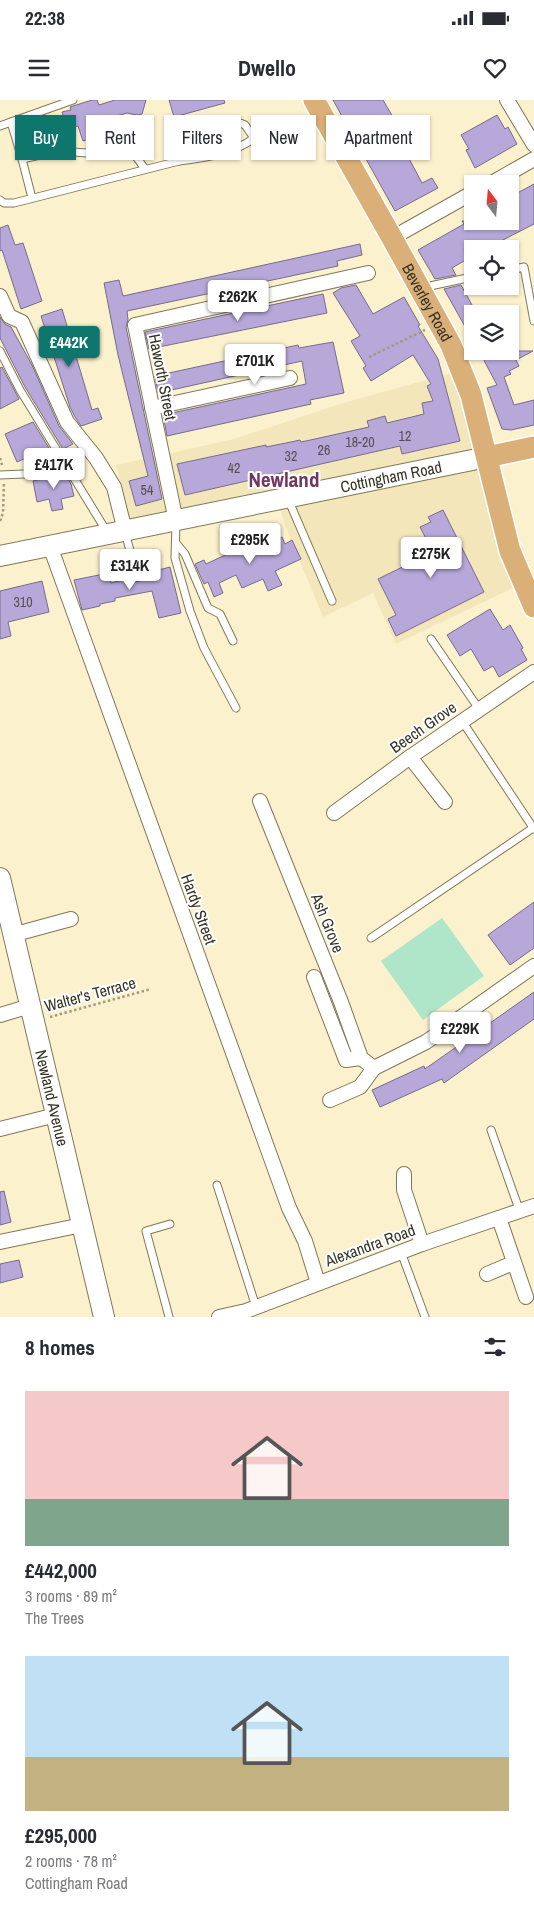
<!DOCTYPE html>
<html lang="en">
<head>
<meta charset="utf-8">
<style>
	body { margin:0; font-family:"Archivo Narrow",sans-serif; background:#f2f2f3; color:#2b2b33; height:100vh; display:flex; flex-direction:column; font-size:19px; white-space:nowrap }
	* { box-sizing:border-box; margin:0 }
	p { font-size:16px; color:#7c7c81 }
	.icon { flex:none; width:28px; height:28px; fill:none; stroke:currentColor; stroke-width:2; stroke-linecap:round; stroke-linejoin:round }
	.map { position:relative; height:1217px; overflow:hidden }
	.drawer { display:flex; flex-direction:column; background:#fff; flex:1 }
	.drawer>* { flex:none }
	.top-card { position:absolute; left:15px; top:15px; width:505px; height:45px; display:flex; gap:10px }
	.needle { width:32px; rotate:344deg }
	.tools { position:absolute; left:464px; top:75px; display:grid; gap:10px }
	.tools a { display:grid; place-items:center; width:55px; height:55px; border-radius:0px; background:#fff; box-shadow:0 1px 4px #0004; font-size:25px }
	.price { position:absolute; translate:-50% -42px; padding:0 11px; border-radius:5px; background:#fff; color:#222; font-size:16px; line-height:32px; filter:drop-shadow(0 1px 2px #0008) }
	.price::after { content:''; position:absolute; left:50%; top:30px; width:15px; height:11px; margin-left:-8px; background:inherit; clip-path:polygon(0 0,100% 0,50% 100%) }
	.price.current { background:#0f766e; color:#fff }
	ul { padding:0; list-style:none }
	li { display:grid; align-content:center; gap:10px; height:265px; padding:0 25px }
	li span { display:grid; place-items:center; height:155px; border-radius:0px; color:#555 }
	li>.icon { margin-inline-start:auto }
	span .icon { width:90px; height:90px; fill:#fffc; stroke-width:1 }
	li b { font-size:21px }
	h2 { display:flex; justify-content:space-between; align-items:center; height:60px; padding:0 25px; font-size:21px }
	.chip { padding:0 18px; border-radius:0px; background:#fff; box-shadow:0 1px 4px #0004; font-size:18px; line-height:45px }
	.chip.current { background:#0f766e; color:#fff }
	.status { display:flex; justify-content:space-between; align-items:center; height:35px; padding:0 25px; background:#fff; direction:ltr }
	.status svg { height:14px; fill:currentColor }
	header { display:flex; justify-content:space-between; align-items:center; height:65px; padding:0 25px; background:#fff; font-size:22px; font-weight:700 }
	.map>svg:first-child { display:block }
	.built { fill:#f3e6bb }
	.green { fill:#afe5c8 }
	.building { fill:#b7a8d9; stroke:#756c8b }
	.lines { fill:none; stroke-linecap:round; stroke-linejoin:round }
	.lane-casing { stroke:#807756; stroke-width:9 }
	.street-casing { stroke:#807756; stroke-width:16 }
	.secondary-casing { stroke:#807756; stroke-width:22 }
	.primary-casing { stroke:#fff; stroke-width:24 }
	.path { stroke:#a29a80; stroke-width:2.5; stroke-dasharray:2.5 2.5; stroke-linecap:butt }
	.lane { stroke:#fff; stroke-width:7 }
	.street { stroke:#fff; stroke-width:14 }
	.secondary { stroke:#fff; stroke-width:20 }
	.primary { stroke:#dab078; stroke-width:21 }
	.labels { text-anchor:middle; stroke-width:4; stroke-linejoin:round; paint-order:stroke }
	.number-label { font-size:14px; fill:#565051 }
	.street-label { font-size:16px; fill:#363224; stroke:#fff }
	.district-label { font-size:21px; font-weight:bold; fill:#72365f; stroke:#fff }
</style>
</head>
<body>
<div class="status"><b>22:38</b><svg viewBox="0 0 49 12"><path d="M0 12V9h3v3zM5 12V6h3v6zM10 12V3h3v9zM15 12V0h3v12zM26 1h20v11H26zM47 4h2v5h-2z"/></svg></div>
<header><svg class="icon" aria-label="menu" viewBox="0 0 24 24"><path d="M4 6h16M4 12h16M4 18h16"/></svg>Dwello<svg class="icon" aria-label="heart" viewBox="0 0 24 24"><path d="M12 20l-8-8c-3-5 5-10 8-4 3-6 11-1 8 4z"/></svg></header>
<div class="map">
<svg width="534" height="1217" viewBox="0 0 534 1217">
	<rect width="100%" height="100%" fill="#fcf1cd"/>
	<polygon class="built" points="470,268 529,480 396,544 373,493 323,517 285,425 275,392 129,419 116,365 234,339 343,303"/>
	<polygon class="green" points="442,818 484,876 423,920 381,861"/>
	<g class="building">
		<polygon points="92,0 97,0 99,5 115,0 146,0 142,14 137,15 127,13 96,22 100,36 83,41 78,26 67,29 62,12 71,10 70,7"/>
		<polygon points="169,0 224,0 225,3 174,17"/>
		<polygon points="333,0 383,0 401,31 396,34 422,83 432,78 438,88 395,111"/>
		<polygon points="497,15 505,29 508,27 517,44 475,68 466,50 469,49 461,35"/>
		<polygon points="534,84 534,124 497,143 498,145 492,149 464,149 469,158 452,168 456,175 435,179 418,150 464,124 462,121 510,121 510,97"/>
		<polygon points="8,125 15,145 23,143 42,201 21,209 2,150 0,151 0,128"/>
		<polygon points="360,144 362,155 337,161 338,166 127,211 128,220 126,227 162,399 136,406 129,381 148,376 118,255 104,183 119,180 123,196"/>
		<polygon points="356,185 373,214 404,197 420,225 418,226 438,259 460,341 402,354 400,346 185,395 177,364 266,345 266,347 291,342 300,340 301,342 315,339 369,327 367,321 385,316 387,323 424,314 422,303 433,301 427,286 431,284 413,255 371,281 363,268 366,266 351,241 360,236 333,193 341,188"/>
		<polygon points="461,185 477,214 472,214 472,239 444,189"/>
		<polygon points="323,194 327,213 149,249 145,232"/>
		<polygon points="62,209 92,310 98,308 102,319 81,326 75,317 70,307 41,216"/>
		<polygon points="0,217 5,224 11,227 32,265 59,326 73,344 63,349 25,287 0,238"/>
		<polygon points="333,242 344,293 310,300 311,304 167,336 163,315 306,284 302,261 158,293 155,276 298,245 299,248"/>
		<polygon points="479,251 533,251 516,260 519,266 509,271 511,274 504,277 514,305 534,300 534,325 511,330 502,329 487,288 497,285"/>
		<polygon points="2,267 19,299 0,309 0,268"/>
		<polygon points="33,322 49,348 17,362 5,334"/>
		<polygon points="65,373 71,384 74,396 61,399 63,409 52,411 49,399 37,402 33,381"/>
		<polygon points="443,410 484,492 396,536 388,519 396,515 378,479 433,452 420,427 431,422 428,417"/>
		<polygon points="282,437 285,444 292,440 301,459 275,471 282,485 268,491 263,479 242,488 236,475 219,483 223,493 214,497 208,482 204,484 195,464 204,460 206,464 255,441 257,445 262,443 263,446"/>
		<polygon points="170,467 181,513 159,518 152,491 115,498 115,501 100,504 100,506 82,510 74,480 109,473 111,483 132,478 138,482 141,480 142,476 148,475 147,473"/>
		<polygon points="42,481 49,512 8,522 11,536 0,539 0,491"/>
		<polygon points="490,509 503,530 510,525 523,548 521,549 527,560 499,577 493,566 484,571 471,549 460,556 447,535"/>
		<polygon points="534,802 534,848 510,865 488,835"/>
		<polygon points="534,892 534,919 444,983 442,979 380,1007 372,990 424,966 425,969"/>
		<polygon points="4,1091 11,1122 0,1125 0,1092"/>
		<polygon points="19,1160 23,1177 0,1183 0,1164"/>
	</g>
	<g class="lines">
		<defs>
			<g id="lane">
				<polyline points="11,22 73,0"/>
				<polyline points="0,26 11,22 22,59 59,51 87,53 108,46 121,45 132,51 145,69"/>
				<path d="M254 38C233 54 205 58 179 61 179 54 179 47 184 42 192 32 228 25 240 23L245 25 254 38 263 34 291 30 322 19"/>
				<polyline points="22,59 32,98"/>
				<polyline points="0,100 4,103 14,103 179,61"/>
				<polyline points="510,170 524,167 534,221"/>
				<polyline points="424,189 430,186 472,177"/>
				<polyline points="0,251 20,290 107,432"/>
				<polyline points="0,375 48,373 65,366"/>
				<polyline points="288,399 332,501"/>
				<polyline points="176,422 175,458 190,511 204,548 236,608"/>
				<polyline points="125,432 137,477"/>
				<polyline points="176,443 185,454 208,508 220,514 233,541"/>
				<polyline points="431,539 479,609"/>
				<polyline points="462,621 534,729"/>
				<polyline points="371,838 533,728"/>
				<polyline points="491,1030 520,1112"/>
				<polyline points="217,1085 256,1207"/>
				<polyline points="401,1152 425,1217"/>
				<polyline points="169,1217 146,1131 170,1124"/>
			</g>
			<g id="street">
				<polyline points="507,0 534,45"/>
				<polyline points="490,84 534,59"/>
				<polyline points="392,138 472,93"/>
				<polyline points="0,196 9,216 22,222 67,322 96,358 114,387 125,431"/>
				<polyline points="152,308 290,278"/>
				<polyline points="176,421 135,225 368,173"/>
				<polyline points="50,446 289,1108 305,1141 318,1183"/>
				<polyline points="410,657 445,702"/>
				<polyline points="260,701 341,902 361,958 374,968 426,942 534,866"/>
				<polyline points="334,713 410,657 534,572"/>
				<polyline points="12,835 71,819"/>
				<polyline points="314,877 346,960 361,958"/>
				<polyline points="0,915 30,906"/>
				<polyline points="330,1000 360,987 374,968"/>
				<polyline points="0,1029 56,1015"/>
				<polyline points="404,1074 404,1090 422,1144"/>
				<polyline points="499,1118 526,1197"/>
				<polyline points="0,1142 82,1125"/>
				<polyline points="487,1174 513,1163"/>
				<polyline points="219,1217 246,1211 422,1144 534,1106"/>
			</g>
			<g id="secondary">
				<path id="s1" d="M0 456 487 357"/>
				<path id="s2" d="M0 778 104 1217"/>
			</g>
			<g id="primary">
				<path id="s3" d="M314 0 392 138 451 245 471 295 510 451 534 507"/>
				<polyline points="487,357 534,347"/>
			</g>
		</defs>
		<use href="#lane" class="lane-casing"/>
		<use href="#street" class="street-casing"/>
		<use href="#secondary" class="secondary-casing"/>
		<use href="#primary" class="primary-casing"/>
		<g class="path">
			<polyline points="369,257 425,230"/>
			<polyline points="0,358 2,365"/>
			<polyline points="0,421 3,413 4,383"/>
			<polyline points="50,917 151,889"/>
		</g>
		<use href="#lane" class="lane"/>
		<use href="#street" class="street"/>
		<use href="#secondary" class="secondary"/>
		<use href="#primary" class="primary"/>
	</g>
	<g class="labels">
		<g class="number-label">
			<text x="405" y="341">12</text>
			<text x="360" y="347">18-20</text>
			<text x="324" y="355">26</text>
			<text x="291" y="361">32</text>
			<text x="234" y="373">42</text>
			<text x="147" y="395">54</text>
			<text x="23" y="507">310</text>
		</g>
		<g class="street-label">
			<text dy="6" stroke="none"><textPath href="#s3" startOffset="232">Beverley Road</textPath></text>
			<text transform="translate(163 277) rotate(79)" y="6">Haworth Street</text>
			<text dy="6" stroke="none"><textPath href="#s1" startOffset="399">Cottingham Road</textPath></text>
			<text transform="translate(423 627) rotate(-35)" y="6">Beech Grove</text>
			<text transform="translate(199 809) rotate(70)" y="6">Hardy Street</text>
			<text transform="translate(328 823) rotate(68)" y="6">Ash Grove</text>
			<text transform="translate(90 894) rotate(-15)" y="6">Walter's Terrace</text>
			<text dy="6" stroke="none"><textPath href="#s2" startOffset="226">Newland Avenue</textPath></text>
			<text transform="translate(370 1145) rotate(-20)" y="6">Alexandra Road</text>
		</g>
		<g class="district-label">
			<text x="284" y="387">Newland</text>
		</g>
	</g>
</svg>
<div class="tools">
<a><svg class="needle" viewBox="-14 -14 28 28"><path d="M0-13l5 13h-10z" fill="#e53935"/><path d="M0 13l5-13h-10z" fill="#7c7c81"/></svg></a>
<a><svg class="icon" aria-label="locate" viewBox="0 0 24 24"><circle cx="12" cy="12" r="6"/><path d="M12 2v4M12 18v4M2 12h4M18 12h4"/></svg></a>
<a><svg class="icon" aria-label="layers" viewBox="0 0 24 24"><path d="M12 4l9 5-9 5-9-5zM3 14l9 5 9-5"/></svg></a>
</div>
<b class="price" style="left:238px;top:222px">£262K</b>
<b class="price current" style="left:69px;top:268px">£442K</b>
<b class="price" style="left:255px;top:286px">£701K</b>
<b class="price" style="left:54px;top:390px">£417K</b>
<b class="price" style="left:250px;top:465px">£295K</b>
<b class="price" style="left:431px;top:479px">£275K</b>
<b class="price" style="left:130px;top:491px">£314K</b>
<b class="price" style="left:460px;top:954px">£229K</b>
<div class="top-card">
<a class="chip current">Buy</a>
<a class="chip">Rent</a>
<a class="chip">Filters</a>
<a class="chip">New</a>
<a class="chip">Apartment</a>
</div>
</div>
<section class="drawer">
<h2>8 homes<svg class="icon" aria-label="filters" viewBox="0 0 24 24"><path d="M4 7h16M4 17h16"/><circle cx="9" cy="7" r="2"/><circle cx="15" cy="17" r="2"/></svg></h2>
<ul>
<li><span style="background:linear-gradient(#f6c9c9 70%,#7fa58c 0)"><svg class="icon" aria-label="home" viewBox="0 0 24 24"><path d="M3 11l9-7 9 7M6 9v11h12V9"/></svg></span><div><b>£442,000</b><p>3 rooms · 89 m²</p><p>The Trees</p></div></li>
<li><span style="background:linear-gradient(#bfe0f5 65%,#c2b280 0)"><svg class="icon" aria-label="home" viewBox="0 0 24 24"><path d="M3 11l9-7 9 7M6 9v11h12V9"/></svg></span><div><b>£295,000</b><p>2 rooms · 78 m²</p><p>Cottingham Road</p></div></li>
</ul>
</section>
</body>
</html>
